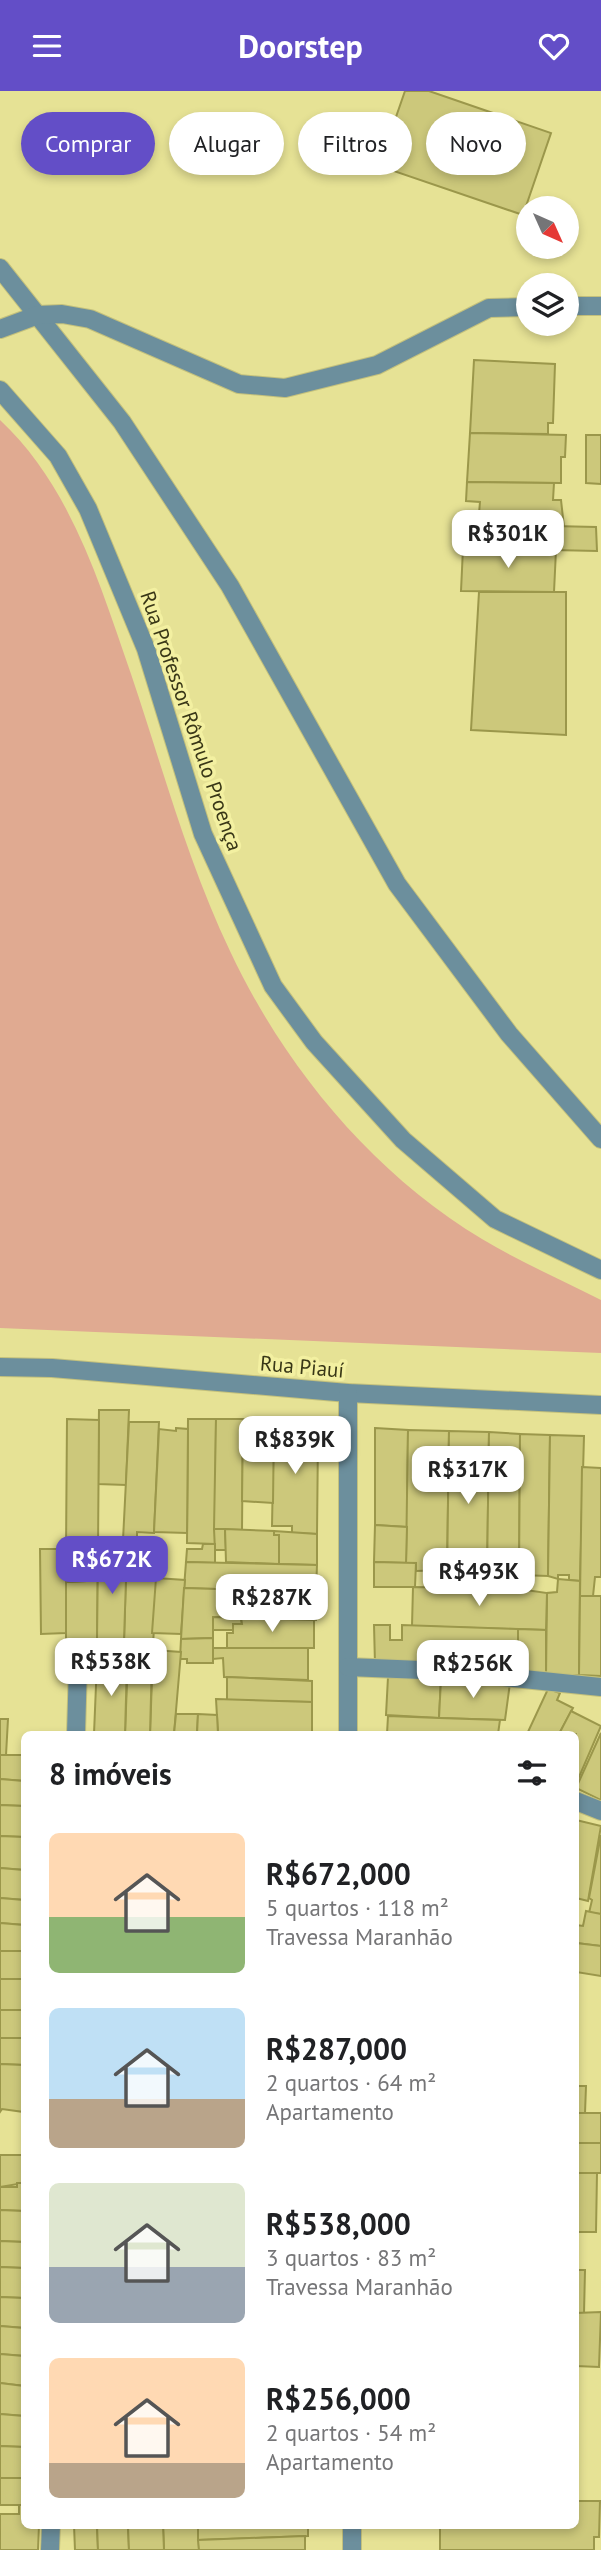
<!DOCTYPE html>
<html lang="pt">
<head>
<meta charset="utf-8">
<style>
	body { margin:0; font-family:"PT Sans",sans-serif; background:#f6f6f6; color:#202124; height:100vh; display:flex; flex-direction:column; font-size:26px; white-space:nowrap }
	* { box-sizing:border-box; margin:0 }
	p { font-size:23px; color:#757577 }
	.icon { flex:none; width:38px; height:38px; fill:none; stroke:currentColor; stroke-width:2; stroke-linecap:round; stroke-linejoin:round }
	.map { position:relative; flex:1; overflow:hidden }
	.side { position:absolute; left:21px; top:1640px; width:558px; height:798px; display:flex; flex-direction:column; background:#fff; border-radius:10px; box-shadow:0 4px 10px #0003 }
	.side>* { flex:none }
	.banner { position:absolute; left:21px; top:21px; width:560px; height:63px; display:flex; gap:14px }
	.needle { width:46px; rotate:135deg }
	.buttons { position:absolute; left:516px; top:105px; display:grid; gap:14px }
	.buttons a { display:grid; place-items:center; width:63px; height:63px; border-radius:50%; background:#fff; box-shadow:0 4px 10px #0003; font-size:35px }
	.price { position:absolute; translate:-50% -60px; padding:0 16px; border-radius:14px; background:#fff; color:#222; font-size:23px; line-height:46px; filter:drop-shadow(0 2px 4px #0008) }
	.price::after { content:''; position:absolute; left:50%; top:42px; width:21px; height:16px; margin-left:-10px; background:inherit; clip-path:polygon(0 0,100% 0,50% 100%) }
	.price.on { background:#634ec7; color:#fff }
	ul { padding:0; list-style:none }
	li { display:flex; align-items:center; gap:21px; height:175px; padding:0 28px }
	li span { display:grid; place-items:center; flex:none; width:196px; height:140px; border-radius:10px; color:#555 }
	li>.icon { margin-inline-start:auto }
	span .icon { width:84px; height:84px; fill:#fffc; stroke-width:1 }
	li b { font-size:30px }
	h2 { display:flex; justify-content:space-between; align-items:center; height:84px; padding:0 28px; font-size:30px }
	.tag { padding:0 24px; border-radius:32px; background:#fff; box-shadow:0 4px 10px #0003; font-size:24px; line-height:63px }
	.tag.on { background:#634ec7; color:#fff }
	header { display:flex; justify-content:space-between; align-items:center; height:91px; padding:0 28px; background:#634ec7; color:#fff; font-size:32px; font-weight:700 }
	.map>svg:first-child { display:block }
	.green { fill:#e0aa91 }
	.building { fill:#ccc87b; stroke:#9b974b; stroke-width:2 }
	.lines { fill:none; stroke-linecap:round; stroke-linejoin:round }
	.minor-casing { stroke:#c3c07c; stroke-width:20 }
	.minor { stroke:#6c8f9d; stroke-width:18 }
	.labels { text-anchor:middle; stroke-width:7; stroke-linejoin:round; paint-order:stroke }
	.street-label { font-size:21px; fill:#393717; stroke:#f3f0a1 }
</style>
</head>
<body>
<header><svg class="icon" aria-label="menu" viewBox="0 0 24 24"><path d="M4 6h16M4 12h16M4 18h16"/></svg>Doorstep<svg class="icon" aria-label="heart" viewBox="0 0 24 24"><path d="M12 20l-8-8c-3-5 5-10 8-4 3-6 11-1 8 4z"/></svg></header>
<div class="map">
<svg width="601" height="2459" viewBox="0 0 601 2459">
	<rect width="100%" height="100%" fill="#e6e295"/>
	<path class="green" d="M0 329C71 395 100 494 131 583 162 675 188 772 230 860 284 975 372 1082 482 1148 520 1171 562 1189 601 1209V1262L0 1237Z"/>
	<g class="building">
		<polygon points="405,0 429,0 551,42 523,124 379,75"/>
		<polygon points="474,269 555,273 553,332 548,332 548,343 470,342"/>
		<polygon points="470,342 566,344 565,366 561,366 561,392 467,391"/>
		<polygon points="586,344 601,344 601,393 586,392"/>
		<polygon points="467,391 554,392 553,409 561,409 564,436 478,434 480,411 466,410"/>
		<polygon points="468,433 596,436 597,460 468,457"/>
		<polygon points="463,457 556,459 554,501 461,500"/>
		<polygon points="479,501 566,501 566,644 471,639"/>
		<polygon points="99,1319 129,1319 126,1394 98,1393"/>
		<polygon points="306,1327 318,1345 317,1443 292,1442 292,1435 272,1435 274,1328"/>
		<polygon points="67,1328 99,1329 98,1458 66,1460"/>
		<polygon points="188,1328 216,1328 215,1453 187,1452"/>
		<polygon points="216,1328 243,1328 242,1439 214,1438"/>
		<polygon points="243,1328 274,1328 273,1412 242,1410"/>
		<polygon points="129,1331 159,1331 154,1442 137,1441 137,1449 123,1449"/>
		<polygon points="176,1337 188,1338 187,1442 154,1441 159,1338 176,1340"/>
		<polygon points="375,1337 408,1339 407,1436 375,1434"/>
		<polygon points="408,1339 449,1340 447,1479 416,1480 416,1472 406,1472"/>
		<polygon points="449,1340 489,1341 487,1489 447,1489"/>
		<polygon points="489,1341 520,1343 519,1498 507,1498 507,1483 487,1483"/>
		<polygon points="520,1343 550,1344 548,1485 519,1484"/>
		<polygon points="550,1344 584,1345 580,1490 569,1489 569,1484 558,1484 558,1488 548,1485"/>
		<polygon points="582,1376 601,1377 601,1486 595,1486 593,1505 580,1505"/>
		<polygon points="375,1434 407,1436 406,1472 374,1471"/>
		<polygon points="214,1438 225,1438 226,1459 215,1459"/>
		<polygon points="225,1438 274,1440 274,1444 279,1444 279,1473 226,1471"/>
		<polygon points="274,1440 317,1443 317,1474 279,1473 279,1444 274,1444"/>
		<polygon points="127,1449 159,1450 153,1554 124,1551"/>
		<polygon points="203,1453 215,1453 215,1472 186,1471 187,1458 202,1458"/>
		<polygon points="40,1458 66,1458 66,1542 41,1543"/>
		<polygon points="98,1458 97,1557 66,1557 66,1491 86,1490 86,1478 75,1477 76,1460"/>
		<polygon points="98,1458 114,1458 114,1467 98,1466"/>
		<polygon points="114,1458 127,1458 124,1549 97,1548 98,1466 114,1467"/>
		<polygon points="66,1460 76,1460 75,1477 86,1478 86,1490 66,1491"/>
		<polygon points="186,1471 317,1474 316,1501 184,1497"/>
		<polygon points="374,1471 416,1472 415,1496 374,1496"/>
		<polygon points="156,1487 185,1489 181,1543 152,1542"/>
		<polygon points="558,1488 580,1490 579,1584 546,1585 547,1502 557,1501"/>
		<polygon points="413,1496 519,1498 547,1502 546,1539 412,1535"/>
		<polygon points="184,1497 316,1501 316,1529 213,1526 213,1547 181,1548"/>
		<polygon points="580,1505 601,1505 601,1585 579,1584"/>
		<polygon points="213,1526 241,1527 242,1533 233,1533 233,1539 213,1539"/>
		<polygon points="241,1527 314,1529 314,1557 227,1557 227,1542 233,1542 233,1533 242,1533"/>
		<polygon points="374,1534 390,1534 390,1549 402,1549 402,1534 518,1538 518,1580 375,1573"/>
		<polygon points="518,1538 546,1539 546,1582 518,1580"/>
		<polygon points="213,1547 213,1572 187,1572 187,1568 180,1568 181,1548"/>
		<polygon points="213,1557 308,1557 308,1589 224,1586 223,1567 213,1568"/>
		<polygon points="153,1559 181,1561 174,1643 150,1643"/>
		<polygon points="128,1565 152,1568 150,1643 125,1643"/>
		<polygon points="97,1570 127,1572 125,1643 94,1643"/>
		<polygon points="227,1586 312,1590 312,1611 227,1609"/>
		<polygon points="388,1586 441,1588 439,1627 386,1624"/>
		<polygon points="441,1588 510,1592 505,1629 439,1627"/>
		<polygon points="548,1598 560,1602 557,1609 573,1617 559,1643 527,1643"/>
		<polygon points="216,1608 312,1611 312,1643 218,1643"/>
		<polygon points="571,1620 601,1635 576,1693 576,1643 559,1643"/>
		<polygon points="176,1623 198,1623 197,1643 174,1643"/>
		<polygon points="198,1623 217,1624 218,1643 197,1643"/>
		<polygon points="388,1625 439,1627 500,1629 498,1643 387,1643"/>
		<polygon points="0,1628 8,1628 6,1664 0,1664"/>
		<polygon points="601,1642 601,1709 576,1697"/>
		<polygon points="0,1664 24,1664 24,1690 0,1688"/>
		<polygon points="0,1688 24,1690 24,1715 0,1714"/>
		<polygon points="0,1714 24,1715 24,1746 0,1745"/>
		<polygon points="576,1729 601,1735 588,1810 576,1807"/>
		<polygon points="601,1744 601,1823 589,1822 592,1809 589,1807"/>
		<polygon points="0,1745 24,1746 24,1779 0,1777"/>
		<polygon points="0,1777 24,1779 24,1809 0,1807"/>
		<polygon points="0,1807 24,1809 24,1834 0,1832"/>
		<polygon points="586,1820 601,1823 601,1855 576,1852 576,1834 583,1835"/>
		<polygon points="0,1832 24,1834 24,1860 0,1860"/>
		<polygon points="576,1852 601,1855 601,1885 576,1881"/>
		<rect x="0" y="1860" width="24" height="28"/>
		<rect x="0" y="1888" width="24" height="31"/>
		<rect x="0" y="1919" width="24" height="28"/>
		<polygon points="0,1947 24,1947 24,1974 0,1973"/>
		<polygon points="0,1973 24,1974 24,2021 2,2018 0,2021"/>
		<polygon points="576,1995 586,1995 585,2022 576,2022"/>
		<rect x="576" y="2022" width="25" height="30"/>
		<rect x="576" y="2052" width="25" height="30"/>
		<polygon points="0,2064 24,2064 24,2092 0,2096"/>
		<polygon points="576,2082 597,2082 596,2141 576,2141"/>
		<polygon points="17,2092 24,2092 24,2120 0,2119 0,2096 17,2096"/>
		<polygon points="0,2119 24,2120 24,2151 0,2150"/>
		<polygon points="0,2150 24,2151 24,2177 0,2176"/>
		<polygon points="0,2176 24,2177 24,2207 0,2206"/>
		<polygon points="576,2179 585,2179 584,2222 576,2222"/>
		<polygon points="0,2206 24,2207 24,2237 0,2235"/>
		<polygon points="601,2221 599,2276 576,2275 576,2222"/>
		<polygon points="0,2235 24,2237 24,2265 0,2263"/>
		<polygon points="0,2263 24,2265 24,2295 0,2292"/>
		<polygon points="0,2292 24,2295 24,2325 0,2323"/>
		<polygon points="0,2323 24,2325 24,2356 0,2355"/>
		<polygon points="0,2355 24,2356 24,2387 0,2387"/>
		<rect x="0" y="2387" width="24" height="27"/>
		<polygon points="576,2410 600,2410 599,2446 594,2446 594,2459 440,2459 440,2434 576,2434"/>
		<polygon points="19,2414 24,2414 24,2434 39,2434 38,2459 0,2459 0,2423 19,2423"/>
		<polygon points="74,2434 97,2434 98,2459 75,2459"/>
		<polygon points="97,2434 128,2434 129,2459 98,2459"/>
		<polygon points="163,2434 198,2434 199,2459 164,2459"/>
		<polygon points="163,2434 164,2459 129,2459 128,2435"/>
		<polygon points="308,2434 308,2445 198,2449 198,2435"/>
		<polygon points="305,2445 305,2459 199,2459 198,2449"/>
	</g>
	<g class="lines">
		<defs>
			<g id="minor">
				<polyline points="0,177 122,331 230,495 397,793 509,943 601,1048"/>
				<polyline points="567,215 601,215"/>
				<polyline points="0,238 38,224 62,223 90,228 239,293 285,297 377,274 489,217 528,216"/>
				<polyline points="0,299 58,365 88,418 146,558 203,743 273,895 314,951 403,1049 495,1128 601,1179"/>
				<polyline points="0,1276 52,1277 348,1302 601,1314"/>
				<polyline points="348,1302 348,1643"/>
				<polyline points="348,1576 446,1580 601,1596"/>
				<polyline points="76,1643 78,1574"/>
				<polyline points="576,1710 601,1720"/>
				<polyline points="352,2434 352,2459"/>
				<polyline points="50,2459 51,2434"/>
			</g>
		</defs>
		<use href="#minor" class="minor-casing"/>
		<use href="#minor" class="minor"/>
	</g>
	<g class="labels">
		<g class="street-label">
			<text transform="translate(191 630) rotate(71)" y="7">Rua Professor Rômulo Proença</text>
			<text transform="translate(302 1276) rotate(5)" y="7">Rua Piauí</text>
		</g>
	</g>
</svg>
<div class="buttons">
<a><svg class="needle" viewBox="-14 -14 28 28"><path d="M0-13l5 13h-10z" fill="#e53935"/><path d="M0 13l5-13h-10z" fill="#757577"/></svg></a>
<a><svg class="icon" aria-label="layers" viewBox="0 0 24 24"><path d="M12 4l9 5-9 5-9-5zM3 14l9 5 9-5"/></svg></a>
</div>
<b class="price" style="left:508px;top:479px">R$301K</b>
<b class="price" style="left:295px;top:1385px">R$839K</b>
<b class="price" style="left:468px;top:1415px">R$317K</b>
<b class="price on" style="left:112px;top:1505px">R$672K</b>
<b class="price" style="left:479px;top:1517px">R$493K</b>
<b class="price" style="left:272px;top:1543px">R$287K</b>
<b class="price" style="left:111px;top:1607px">R$538K</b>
<b class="price" style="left:473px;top:1609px">R$256K</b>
<div class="banner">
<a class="tag on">Comprar</a>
<a class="tag">Alugar</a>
<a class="tag">Filtros</a>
<a class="tag">Novo</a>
</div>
<section class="side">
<h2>8 imóveis<svg class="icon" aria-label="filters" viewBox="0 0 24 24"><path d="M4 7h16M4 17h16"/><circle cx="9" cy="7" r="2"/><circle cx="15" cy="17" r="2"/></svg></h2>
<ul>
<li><span style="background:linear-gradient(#ffd9b3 60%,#8fb573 0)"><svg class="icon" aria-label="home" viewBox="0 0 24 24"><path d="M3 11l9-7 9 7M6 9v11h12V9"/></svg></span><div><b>R$672,000</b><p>5 quartos · 118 m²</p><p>Travessa Maranhão</p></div></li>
<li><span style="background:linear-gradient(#bfe0f5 65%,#b9a48a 0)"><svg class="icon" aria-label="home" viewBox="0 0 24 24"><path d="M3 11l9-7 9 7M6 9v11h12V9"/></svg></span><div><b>R$287,000</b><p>2 quartos · 64 m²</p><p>Apartamento</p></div></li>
<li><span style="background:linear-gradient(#dfe7d0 60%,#9aa5b1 0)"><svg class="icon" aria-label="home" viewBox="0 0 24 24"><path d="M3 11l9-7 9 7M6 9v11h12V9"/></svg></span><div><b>R$538,000</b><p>3 quartos · 83 m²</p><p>Travessa Maranhão</p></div></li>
<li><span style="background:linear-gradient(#ffd9b3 75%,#b9a48a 0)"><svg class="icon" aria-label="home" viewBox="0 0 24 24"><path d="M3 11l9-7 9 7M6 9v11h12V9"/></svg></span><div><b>R$256,000</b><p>2 quartos · 54 m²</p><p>Apartamento</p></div></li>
</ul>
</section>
</div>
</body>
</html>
